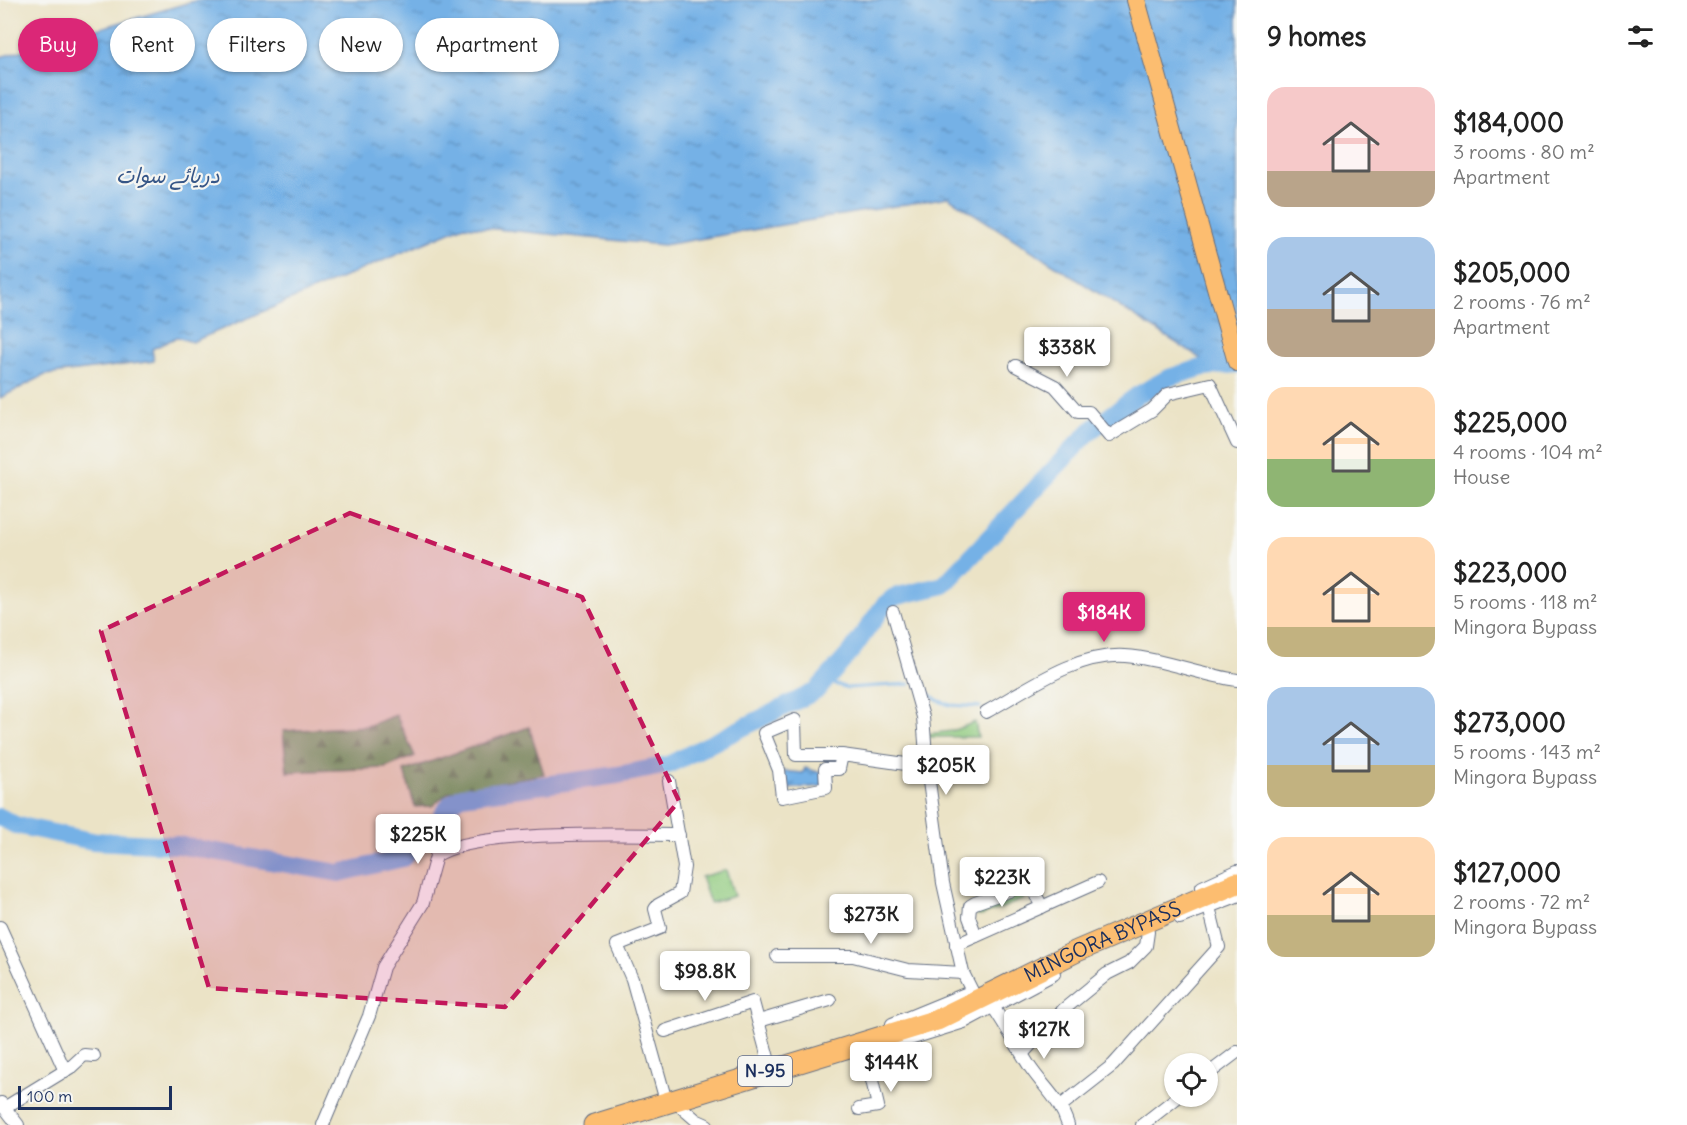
<!DOCTYPE html>
<html lang="en">
<head>
<meta charset="utf-8">
<style>
	body { margin:0; font-family:Delius,"Playpen Sans Arabic",sans-serif; background:#f2f2f2; color:#222; height:100vh; display:flex; flex-direction:column; font-size:22px; white-space:nowrap }
	* { box-sizing:border-box; margin:0 }
	p { font-size:20px; color:#767676 }
	.icon { flex:none; width:33px; height:33px; fill:none; stroke:currentColor; stroke-width:2; stroke-linecap:round; stroke-linejoin:round }
	.map { position:relative; flex:1; overflow:hidden }
	.sheet { display:flex; flex-direction:column; background:#fff; width:450px }
	.sheet>* { flex:none }
	.guide { position:absolute; left:18px; top:18px; width:570px; height:54px; display:flex; gap:12px }
	.buttons { position:absolute; left:1164px; top:1053px; display:grid; gap:12px }
	.buttons a { display:grid; place-items:center; width:54px; height:54px; border-radius:50%; background:#fff; box-shadow:0 2px 4px #0004; font-size:30px }
	.scale { position:absolute; left:18px; bottom:15px; width:154px; box-sizing:border-box; padding-left:6px; border:3px solid #1b2f5e; border-top:0; font-size:16px; line-height:21px; white-space:nowrap; color:#1b2f5e; -webkit-text-stroke:4px #f6f6f2; paint-order:stroke }
	.price { position:absolute; translate:-50% -51px; padding:0 14px; border-radius:6px; background:#fff; color:#222; font-size:20px; line-height:39px; filter:drop-shadow(0 2px 3px #0008) }
	.price::after { content:''; position:absolute; left:50%; top:36px; width:18px; height:14px; margin-left:-9px; background:inherit; clip-path:polygon(0 0,100% 0,50% 100%) }
	.price.on { background:#db2777; color:#fff }
	ul { padding:0; list-style:none }
	li { display:flex; align-items:center; gap:18px; height:150px; padding:0 30px }
	li span { display:grid; place-items:center; flex:none; width:168px; height:120px; border-radius:18px; color:#555 }
	li>.icon { margin-inline-start:auto }
	span .icon { width:72px; height:72px; fill:#fffc; stroke-width:1 }
	li b { font-size:26px }
	h2 { display:flex; justify-content:space-between; align-items:center; height:72px; padding:0 30px; font-size:26px }
	.chip { padding:0 21px; border-radius:27px; background:#fff; box-shadow:0 2px 4px #0004; font-size:21px; line-height:54px }
	.chip.on { background:#db2777; color:#fff }
	main { display:flex; flex:1; min-height:0 }
	.map>svg:first-child { display:block }
	.green { fill:#91cb7f; stroke:#567d6e; stroke-width:1.5 }
	.forest { fill:url(#forest-firs); stroke:#486f66; stroke-width:1.5 }
	.water { fill:url(#water-ripples); stroke:#4870a2; stroke-width:1.5 }
	.lines { fill:none; stroke-linecap:round; stroke-linejoin:round }
	.stream { stroke:#75b1e6; stroke-width:3 }
	.river { stroke:#75b1e6; stroke-width:18 }
	.street-casing { stroke:#646e82; stroke-width:14 }
	.primary-casing { stroke:#646e82; stroke-width:20 }
	.highway-casing { stroke:#646e82; stroke-width:23 }
	.street { stroke:#fff; stroke-width:12 }
	.primary { stroke:#fcbd6f; stroke-width:18 }
	.highway { stroke:#fcbd6f; stroke-width:21 }
	.marked { fill:#c2185b; fill-opacity:0.2; stroke:#c2185b; stroke-width:4.5; stroke-dasharray:12 8; stroke-linejoin:round }
	.labels { text-anchor:middle; stroke-width:4.5; stroke-linejoin:round; paint-order:stroke }
	.shield { fill:#f6f6f2; stroke:#5d6b8a; stroke-width:1.5 }
	.shield-label { font-size:18px; font-weight:bold; fill:#1b2f5e }
	.street-label { font-size:20px; fill:#1b2f5e; stroke:#f6f6f2 }
	.water-label { font-size:21px; font-style:italic; fill:#365687; stroke:#f6f6f2 }
</style>
</head>
<body>
<main>
<div class="map">
<svg width="1237" height="1125" viewBox="0 0 1237 1125">
	<defs>
		<pattern id="forest-firs" width="22" height="20" patternUnits="userSpaceOnUse" patternTransform="scale(1.5)"><rect width="22" height="20" fill="#74af6e"/><path d="M5 1l3.5 6h-7zM16 11l3.5 6h-7z" fill="#5e8f5e"/></pattern>
		<pattern id="water-ripples" width="26" height="14" patternUnits="userSpaceOnUse" patternTransform="scale(1.5)"><rect width="26" height="14" fill="#75b1e6"/><path d="M2 4q2-2 4 0t4 0M15 11q2-2 4 0t4 0" fill="none" stroke="#5f90be"/></pattern>
	</defs>
	<rect width="100%" height="100%" fill="#f6f6f2"/>
	<filter id="ink" filterUnits="userSpaceOnUse"><feTurbulence type="fractalNoise" baseFrequency=".0167" numOctaves="2"/><feDisplacementMap in="SourceGraphic" scale="12" xChannelSelector="R" yChannelSelector="G"/><feConvolveMatrix kernelMatrix="1 2 1 2 8 2 1 2 1" color-interpolation-filters="sRGB"/></filter>
	<filter id="wash" filterUnits="userSpaceOnUse"><feTurbulence type="fractalNoise" baseFrequency=".008" numOctaves="4" result="noise"/><feDisplacementMap in="SourceGraphic" scale="24" xChannelSelector="R" yChannelSelector="G"/><feGaussianBlur stdDeviation="1.35" result="paint"/><feColorMatrix in="noise" values="0 0 0 0 0 0 0 0 0 0 0 0 0 0 0 0 0 1.4 0 .05"/><feComposite in="paint" operator="in"/></filter>
	<g filter="url(#wash)">
		<rect width="100%" height="100%" fill="#ebe3c6"/>
		<g class="green">
			<polygon points="975,722 978,737 928,737 928,734 952,731"/>
			<polygon points="726,870 734,896 710,903 701,877"/>
			<polygon points="1022,891 1024,899 981,916 977,915 977,908"/>
		</g>
		<g class="forest">
			<polygon points="396,715 415,756 385,768 287,772 283,731 367,726"/>
			<polygon points="529,727 544,774 449,792 432,806 415,807 404,771"/>
		</g>
		<g class="water">
			<polygon points="198,0 1237,0 1237,362 1206,362 948,197 663,245 464,226 192,342 177,337 152,349 154,361 45,375 0,398 0,57"/>
			<polygon points="805,768 824,774 823,786 785,789 784,771 803,773"/>
		</g>
		<g class="lines">
			<g class="stream">
				<polyline points="825,681 847,688 910,684"/>
				<polyline points="919,685 937,700 950,705 980,707"/>
			</g>
			<polyline class="river" points="0,817 15,825 92,841 178,845 339,873 403,858 436,824 451,803 462,796 618,775 668,765 816,691 851,652 884,605 894,597 944,585 1090,431 1138,395 1168,378 1204,367 1237,364"/>
		</g>
	</g>
	<g filter="url(#ink)">
		<g class="lines">
			<defs>
				<g id="street">
					<polyline points="1016,366 1055,386 1078,412 1089,412 1109,436 1152,410 1168,394 1210,384 1237,443"/>
					<polyline points="893,612 923,717 927,767 943,883 963,973 972,991"/>
					<path d="M986 712C1028 689 1075 653 1125 656 1160 658 1201 675 1237 680"/>
					<polyline points="842,755 796,755 795,720 764,733 779,770 782,797 826,788 825,769 839,769 842,755 927,767"/>
					<polyline points="1202,887 1237,871"/>
					<polyline points="1180,918 1237,896"/>
					<polyline points="0,927 65,1071"/>
					<polyline points="976,936 969,917 970,906 975,903 1026,885 1032,888 1042,907"/>
					<polyline points="956,945 1098,882"/>
					<polyline points="777,956 853,956 908,970 963,973"/>
					<path d="M993 1007C1007 1027 1017 1047 1030 1067 1045 1089 1060 1099 1068 1125"/>
					<polyline points="759,1021 830,1000"/>
					<polyline points="892,1024 970,992"/>
					<polyline points="665,1031 753,1002 771,1069"/>
					<polyline points="900,1042 964,1022 1054,974"/>
					<polyline points="1023,1053 1063,1010 1107,974 1129,963 1146,946 1148,932"/>
					<polyline points="1208,1074 1237,1052"/>
					<polyline points="672,1099 696,1120 707,1125"/>
					<polyline points="666,1101 632,979 617,945 660,928 655,909 658,905 680,893 684,867 669,781"/>
					<polyline points="1,1103 18,1125"/>
					<polyline points="1062,1105 1113,1065 1219,947 1209,907"/>
					<polyline points="4,1108 71,1067 84,1055 94,1056"/>
					<polyline points="859,1109 878,1106 863,1042"/>
					<path d="M323 1125 369 1016 383 967 423 903 436 856C472 829 629 835 679 835"/>
					<polyline points="1142,1125 1179,1096"/>
				</g>
				<polyline id="primary" points="1136,0 1237,362"/>
				<g id="highway">
					<path id="s1" d="M594 1125 937 1020 1077 951 1237 883"/>
				</g>
			</defs>
			<use href="#street" class="street-casing"/>
			<use href="#primary" class="primary-casing"/>
			<use href="#highway" class="highway-casing"/>
			<use href="#street" class="street"/>
			<use href="#primary" class="primary"/>
			<use href="#highway" class="highway"/>
		</g>
	</g>
	<path class="marked" d="M350 513 582 597 679 801 505 1007 209 988 101 631Z"/>
	<g class="labels">
		<rect class="shield" x="738" y="1056" width="54" height="30" rx="4.5"/>
		<g class="shield-label">
			<text x="765" y="1077">N-95</text>
		</g>
		<g class="street-label">
			<text dy="7" stroke="none"><textPath href="#s1" startOffset="542">MINGORA BYPASS</textPath></text>
		</g>
		<g class="water-label">
			<text x="168" y="183">دریائے سوات</text>
		</g>
	</g>
</svg>
<div class="buttons">
<a><svg class="icon" aria-label="locate" viewBox="0 0 24 24"><circle cx="12" cy="12" r="6"/><path d="M12 2v4M12 18v4M2 12h4M18 12h4"/></svg></a>
</div>
<div class="scale">100 m</div>
<b class="price" style="left:1067px;top:378px">$338K</b>
<b class="price on" style="left:1104px;top:643px">$184K</b>
<b class="price" style="left:946px;top:796px">$205K</b>
<b class="price" style="left:418px;top:865px">$225K</b>
<b class="price" style="left:1002px;top:908px">$223K</b>
<b class="price" style="left:871px;top:945px">$273K</b>
<b class="price" style="left:705px;top:1002px">$98.8K</b>
<b class="price" style="left:1044px;top:1060px">$127K</b>
<b class="price" style="left:891px;top:1093px">$144K</b>
<div class="guide">
<a class="chip on">Buy</a>
<a class="chip">Rent</a>
<a class="chip">Filters</a>
<a class="chip">New</a>
<a class="chip">Apartment</a>
</div>
</div>
<section class="sheet">
<h2>9 homes<svg class="icon" aria-label="filters" viewBox="0 0 24 24"><path d="M4 7h16M4 17h16"/><circle cx="9" cy="7" r="2"/><circle cx="15" cy="17" r="2"/></svg></h2>
<ul>
<li><span style="background:linear-gradient(#f6c9c9 70%,#b9a48a 0)"><svg class="icon" aria-label="home" viewBox="0 0 24 24"><path d="M3 11l9-7 9 7M6 9v11h12V9"/></svg></span><div><b>$184,000</b><p>3 rooms · 80 m²</p><p>Apartment</p></div></li>
<li><span style="background:linear-gradient(#a9c7e8 60%,#b9a48a 0)"><svg class="icon" aria-label="home" viewBox="0 0 24 24"><path d="M3 11l9-7 9 7M6 9v11h12V9"/></svg></span><div><b>$205,000</b><p>2 rooms · 76 m²</p><p>Apartment</p></div></li>
<li><span style="background:linear-gradient(#ffd9b3 60%,#8fb573 0)"><svg class="icon" aria-label="home" viewBox="0 0 24 24"><path d="M3 11l9-7 9 7M6 9v11h12V9"/></svg></span><div><b>$225,000</b><p>4 rooms · 104 m²</p><p>House</p></div></li>
<li><span style="background:linear-gradient(#ffd9b3 75%,#c2b280 0)"><svg class="icon" aria-label="home" viewBox="0 0 24 24"><path d="M3 11l9-7 9 7M6 9v11h12V9"/></svg></span><div><b>$223,000</b><p>5 rooms · 118 m²</p><p>Mingora Bypass</p></div></li>
<li><span style="background:linear-gradient(#a9c7e8 65%,#c2b280 0)"><svg class="icon" aria-label="home" viewBox="0 0 24 24"><path d="M3 11l9-7 9 7M6 9v11h12V9"/></svg></span><div><b>$273,000</b><p>5 rooms · 143 m²</p><p>Mingora Bypass</p></div></li>
<li><span style="background:linear-gradient(#ffd9b3 65%,#c2b280 0)"><svg class="icon" aria-label="home" viewBox="0 0 24 24"><path d="M3 11l9-7 9 7M6 9v11h12V9"/></svg></span><div><b>$127,000</b><p>2 rooms · 72 m²</p><p>Mingora Bypass</p></div></li>
</ul>
</section>
</main>
</body>
</html>
